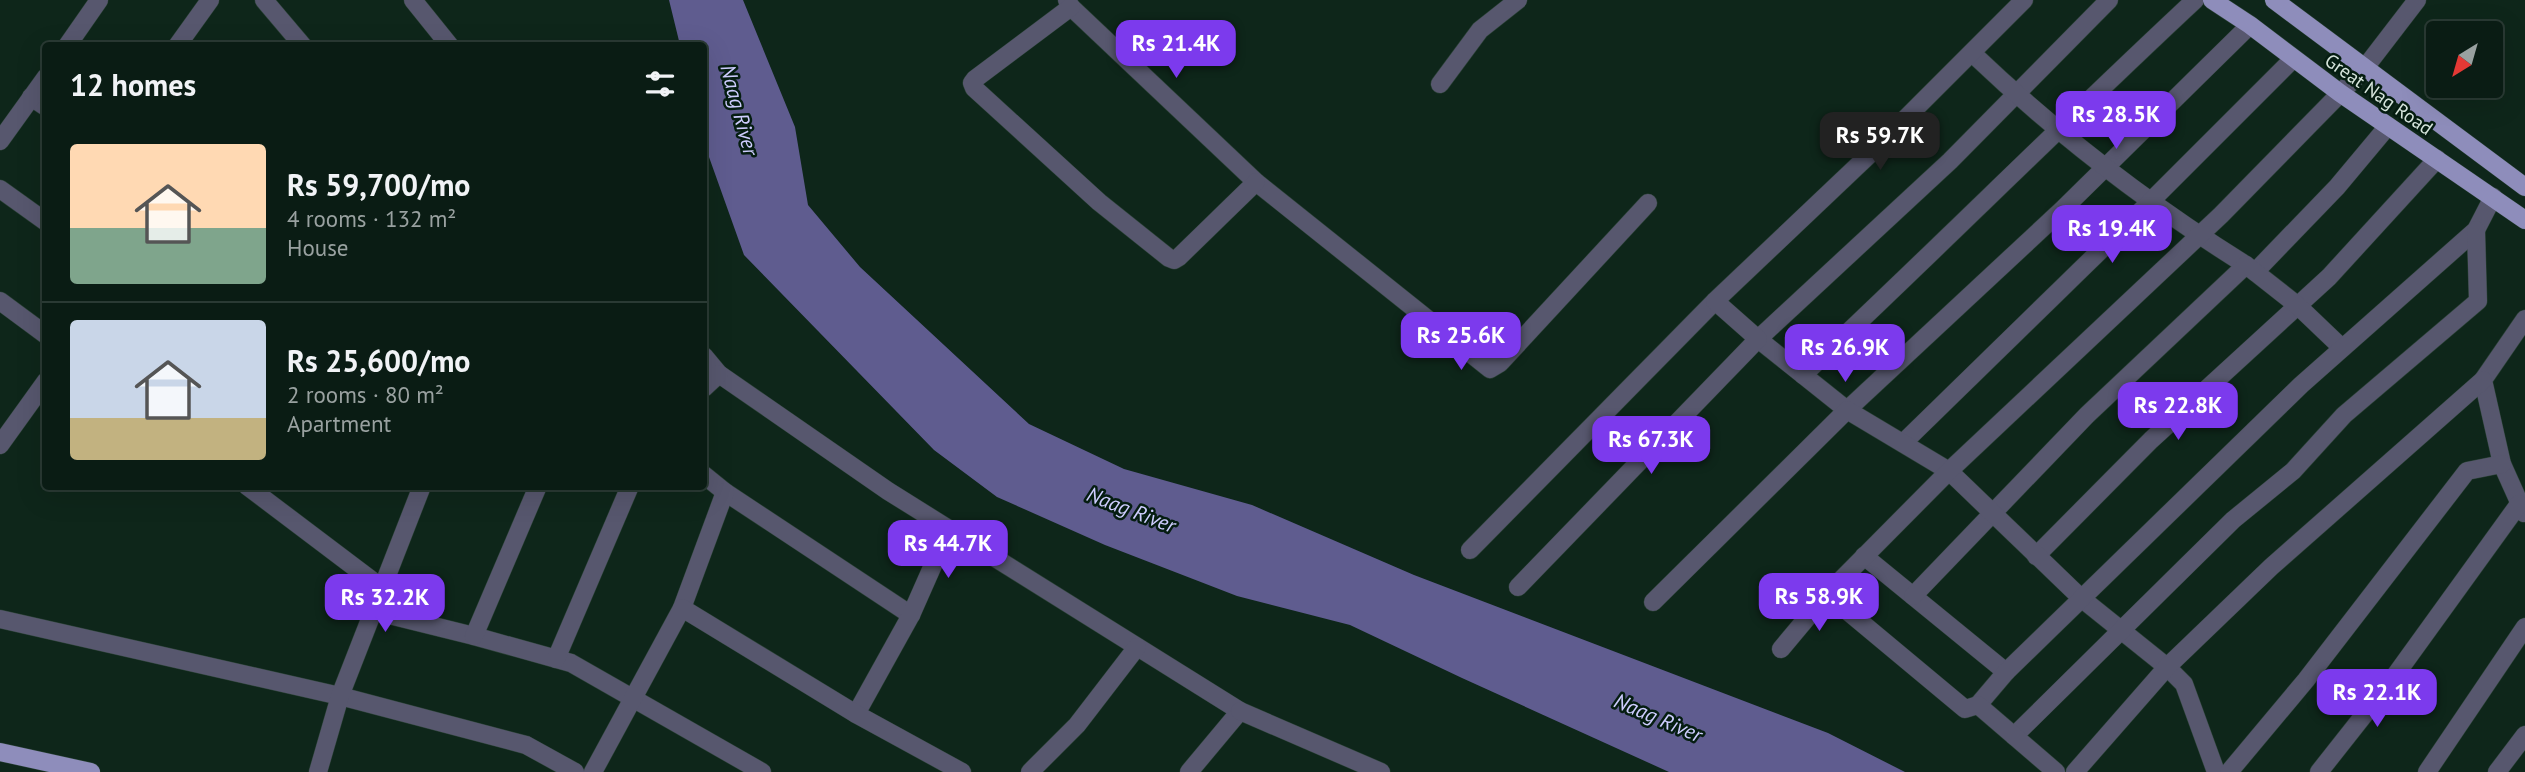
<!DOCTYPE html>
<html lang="en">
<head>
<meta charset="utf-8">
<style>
	body { margin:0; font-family:"PT Sans",sans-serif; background:#182922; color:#f1f3f6; height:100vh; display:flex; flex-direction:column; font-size:26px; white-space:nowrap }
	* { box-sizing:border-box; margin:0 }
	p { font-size:23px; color:#99a1a0 }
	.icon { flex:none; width:38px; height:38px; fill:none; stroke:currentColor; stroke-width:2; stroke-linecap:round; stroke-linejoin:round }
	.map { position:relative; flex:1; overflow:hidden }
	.details { position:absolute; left:42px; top:42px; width:665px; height:448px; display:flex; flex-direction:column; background:#0a1c14; border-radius:7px; box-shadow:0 7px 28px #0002,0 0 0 2px #2a3a34 }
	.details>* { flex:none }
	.needle { width:46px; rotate:217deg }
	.fabs { position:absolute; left:2426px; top:21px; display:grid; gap:14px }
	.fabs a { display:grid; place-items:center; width:77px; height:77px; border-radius:7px; background:#0a1c14; box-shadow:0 7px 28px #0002,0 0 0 2px #2a3a34; font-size:35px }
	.price { position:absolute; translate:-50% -60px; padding:0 16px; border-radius:14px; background:#7c3aed; color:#fff; font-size:23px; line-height:46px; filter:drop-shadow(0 2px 4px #0008) }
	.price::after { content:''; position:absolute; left:50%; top:42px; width:21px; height:16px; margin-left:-10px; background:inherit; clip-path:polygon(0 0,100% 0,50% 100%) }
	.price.on { background:#222; color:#fff }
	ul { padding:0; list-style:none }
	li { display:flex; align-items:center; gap:21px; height:175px; padding:0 28px }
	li+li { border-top:2px solid #2a3a34 }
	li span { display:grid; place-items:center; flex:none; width:196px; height:140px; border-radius:7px; color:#555 }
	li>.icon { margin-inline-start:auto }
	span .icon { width:84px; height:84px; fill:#fffc; stroke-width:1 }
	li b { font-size:30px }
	h2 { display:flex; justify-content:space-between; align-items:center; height:84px; padding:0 28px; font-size:30px }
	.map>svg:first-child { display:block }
	.water { fill:#5f5c8f }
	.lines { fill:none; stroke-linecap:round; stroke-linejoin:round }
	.minor-casing { stroke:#2a4135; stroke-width:19 }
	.major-casing { stroke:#2a4135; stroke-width:19 }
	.minor { stroke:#57576e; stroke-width:18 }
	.major { stroke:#8e8dbb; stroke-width:18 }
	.labels { text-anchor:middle; stroke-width:5; stroke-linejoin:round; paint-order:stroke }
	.street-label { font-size:19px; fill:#d6e5dc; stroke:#051d11 }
	.water-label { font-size:21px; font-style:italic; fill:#cecdfe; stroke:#051d11 }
</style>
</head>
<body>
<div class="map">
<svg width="2525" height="772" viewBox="0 0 2525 772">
	<rect width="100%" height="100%" fill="#0e261a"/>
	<polygon class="water" points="669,0 743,0 795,127 808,205 860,267 1029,424 1124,469 1252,505 1414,575 1828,733 1905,772 1669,772 1462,678 1350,625 1237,596 1105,545 997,497 934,450 744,255 704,143 704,46 680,45"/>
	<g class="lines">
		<defs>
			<g id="minor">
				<polyline points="264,0 303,46"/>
				<polyline points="413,0 450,46"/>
				<polyline points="1067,0 1071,7 1256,182 1490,369 1500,363 1648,203"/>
				<polyline points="2109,0 1950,161 1758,339 1847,410 2064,208 2250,25"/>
				<polyline points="1071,7 975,79 972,83 974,88 1099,202 1169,258 1174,260 1179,257 1256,182"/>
				<polyline points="67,46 99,0"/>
				<polyline points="177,46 210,0"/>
				<path d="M1972 53C2056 133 2148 204 2246 265"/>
				<polyline points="1440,84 1480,30 1518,0"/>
				<polyline points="31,97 46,107"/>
				<polyline points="0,141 46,77"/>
				<polyline points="0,189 46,222"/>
				<polyline points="2255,272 2337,187 2388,126"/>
				<polyline points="0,301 46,335"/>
				<polyline points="704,356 719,374 888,491 1240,711 1189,772"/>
				<path d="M1803 375C1935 251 2063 123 2195 0"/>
				<polyline points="704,388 719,374"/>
				<polyline points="1903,443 2150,202 2293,59"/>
				<polyline points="0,445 46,381"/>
				<polyline points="704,475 725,492 911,615"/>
				<polyline points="247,486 382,588"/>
				<polyline points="2524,513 2502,464 2483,380 2525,319"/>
				<polyline points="1470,550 1715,301"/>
				<polyline points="1864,556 2006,672"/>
				<polyline points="2036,556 2151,440 2329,277 2437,159"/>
				<polyline points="1518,587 1758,339 1715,301 1871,153 2024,0"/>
				<polyline points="1913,596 2087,415 2246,265 2297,305 2341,347"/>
				<polyline points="1653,602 1847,410 1949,471 2081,598 2167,667 2184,684 2216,772"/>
				<polyline points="682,608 725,492"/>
				<polyline points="373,611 474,636 571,663 762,772"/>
				<polyline points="0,619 340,696 526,745 575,772"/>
				<polyline points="474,636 538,486"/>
				<polyline points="1781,649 1827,594"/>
				<polyline points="556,659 630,486"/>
				<polyline points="1978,705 2006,672 2301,385 2476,230 2493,197"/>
				<polyline points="1240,711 1381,772"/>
				<polyline points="856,714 911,615 949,529"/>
				<polyline points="2014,736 2233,520 2293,471 2344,415 2478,301 2476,230"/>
				<polyline points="318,772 340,696 422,486"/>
				<polyline points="593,772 682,608 856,714 962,772"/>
				<polyline points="1030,772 1077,725 1137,647"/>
				<polyline points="2056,772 1978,705 1965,709 1827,594 1949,471 2221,215 2364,69 2417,0"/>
				<polyline points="2075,772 2167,667 2271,567 2483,380"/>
				<polyline points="2229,772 2306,680 2467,471 2502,464"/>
				<polyline points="2319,772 2394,677 2519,504"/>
				<polyline points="2427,772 2525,627"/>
				<polyline points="2497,772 2525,735"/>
			</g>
			<g id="major">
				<polyline points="2212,0 2250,25 2340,93 2525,220"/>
				<polyline points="2274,0 2525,187"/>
				<polyline points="0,752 91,772"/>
			</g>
		</defs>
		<use href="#minor" class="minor-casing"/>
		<use href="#major" class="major-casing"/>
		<use href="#minor" class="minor"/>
		<use href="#major" class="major"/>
	</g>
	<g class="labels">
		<g class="street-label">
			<text transform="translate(2379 94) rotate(35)" y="7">Great Nag Road</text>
		</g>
		<g class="water-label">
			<text transform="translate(739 110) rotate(75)" y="7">Naag River</text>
			<text transform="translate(1131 510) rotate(21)" y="7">Naag River</text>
			<text transform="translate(1658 718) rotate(23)" y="7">Naag River</text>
		</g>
	</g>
</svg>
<div class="fabs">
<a><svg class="needle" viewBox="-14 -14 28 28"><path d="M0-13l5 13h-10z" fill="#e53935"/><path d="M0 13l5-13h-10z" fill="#99a1a0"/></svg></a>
</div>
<b class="price" style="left:1176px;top:80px">Rs 21.4K</b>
<b class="price" style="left:2116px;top:151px">Rs 28.5K</b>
<b class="price on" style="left:1880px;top:172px">Rs 59.7K</b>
<b class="price" style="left:2112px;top:265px">Rs 19.4K</b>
<b class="price" style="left:1461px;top:372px">Rs 25.6K</b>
<b class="price" style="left:1845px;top:384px">Rs 26.9K</b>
<b class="price" style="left:2178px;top:442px">Rs 22.8K</b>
<b class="price" style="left:1651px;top:476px">Rs 67.3K</b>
<b class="price" style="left:948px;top:580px">Rs 44.7K</b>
<b class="price" style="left:1819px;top:633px">Rs 58.9K</b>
<b class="price" style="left:385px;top:634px">Rs 32.2K</b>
<b class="price" style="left:2377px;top:729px">Rs 22.1K</b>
<section class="details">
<h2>12 homes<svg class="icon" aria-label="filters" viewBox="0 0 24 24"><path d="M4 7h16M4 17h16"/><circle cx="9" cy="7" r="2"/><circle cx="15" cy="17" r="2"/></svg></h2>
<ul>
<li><span style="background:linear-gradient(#ffd9b3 60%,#7fa58c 0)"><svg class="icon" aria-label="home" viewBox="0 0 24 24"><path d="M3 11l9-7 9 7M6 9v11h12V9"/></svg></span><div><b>Rs 59,700/mo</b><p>4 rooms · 132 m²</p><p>House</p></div></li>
<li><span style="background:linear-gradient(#c9d6e8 70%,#c2b280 0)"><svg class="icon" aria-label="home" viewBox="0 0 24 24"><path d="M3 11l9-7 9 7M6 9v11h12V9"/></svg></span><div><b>Rs 25,600/mo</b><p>2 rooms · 80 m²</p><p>Apartment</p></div></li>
</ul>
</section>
</div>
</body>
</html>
